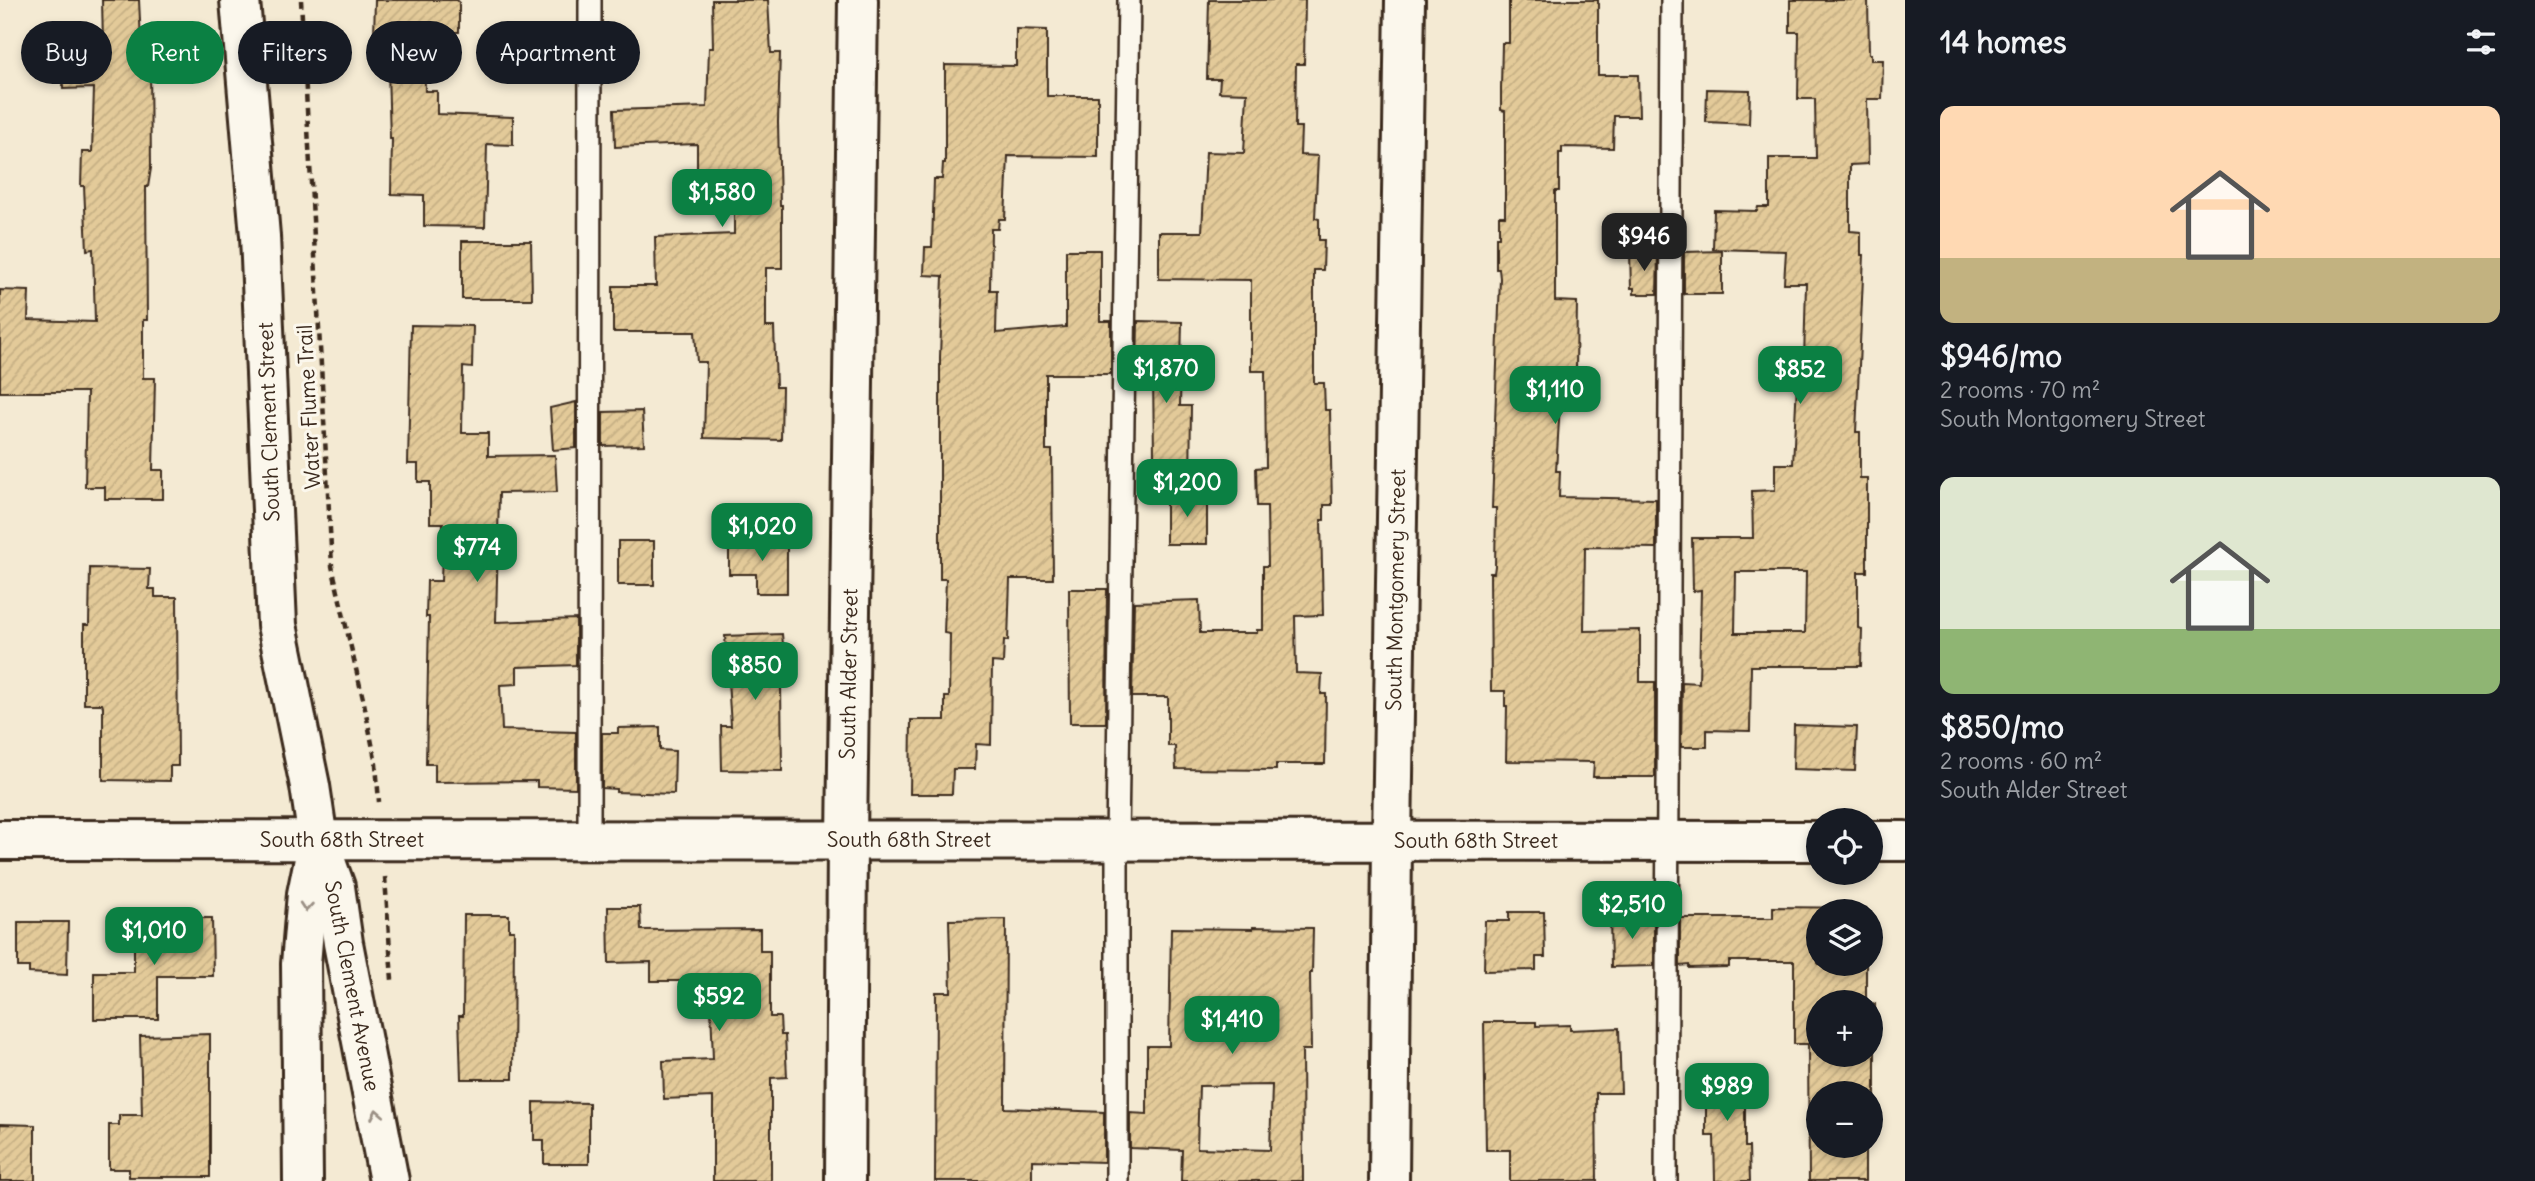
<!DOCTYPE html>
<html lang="en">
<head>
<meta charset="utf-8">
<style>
	body { margin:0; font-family:Delius,sans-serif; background:#242831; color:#f1f3f6; height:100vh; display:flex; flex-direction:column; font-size:26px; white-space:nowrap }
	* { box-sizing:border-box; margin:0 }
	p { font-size:23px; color:#9ea1a6 }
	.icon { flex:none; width:38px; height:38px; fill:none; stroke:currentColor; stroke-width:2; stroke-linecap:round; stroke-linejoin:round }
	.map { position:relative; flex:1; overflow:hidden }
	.panel { display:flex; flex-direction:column; background:#171b24; width:630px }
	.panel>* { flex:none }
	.hud { position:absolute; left:21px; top:21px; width:665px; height:63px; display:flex; gap:14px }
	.tools { position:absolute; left:1806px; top:808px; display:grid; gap:14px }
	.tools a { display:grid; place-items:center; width:77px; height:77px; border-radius:50%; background:#171b24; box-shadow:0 4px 10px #0003; font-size:35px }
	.price { position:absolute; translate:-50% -60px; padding:0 16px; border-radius:14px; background:#0b8043; color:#fff; font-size:23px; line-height:46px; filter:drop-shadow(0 2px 4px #0008) }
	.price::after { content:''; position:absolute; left:50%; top:42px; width:21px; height:16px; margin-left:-10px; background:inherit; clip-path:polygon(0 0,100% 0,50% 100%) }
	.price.active { background:#222; color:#fff }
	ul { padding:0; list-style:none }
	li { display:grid; align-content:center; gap:14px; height:371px; padding:0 35px }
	li span { display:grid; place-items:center; height:217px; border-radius:14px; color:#555 }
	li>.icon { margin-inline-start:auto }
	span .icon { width:126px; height:126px; fill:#fffc; stroke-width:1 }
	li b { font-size:30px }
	h2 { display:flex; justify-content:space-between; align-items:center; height:84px; padding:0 35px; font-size:30px }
	.chip { padding:0 24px; border-radius:32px; background:#171b24; box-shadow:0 4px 10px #0003; font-size:24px; line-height:63px }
	.chip.active { background:#0b8043; color:#fff }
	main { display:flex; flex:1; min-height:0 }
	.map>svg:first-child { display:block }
	.building { fill:url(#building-hatch); stroke:#3b2a1e; stroke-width:2; fill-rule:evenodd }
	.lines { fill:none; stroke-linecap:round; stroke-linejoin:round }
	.service-casing { stroke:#3b2a1e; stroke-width:26 }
	.minor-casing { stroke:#3b2a1e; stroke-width:44 }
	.path { stroke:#3b2a1e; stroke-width:4.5; stroke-dasharray:7 5; stroke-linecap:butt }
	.service { stroke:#fbf7ec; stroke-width:21 }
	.minor { stroke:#fbf7ec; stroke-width:38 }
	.oneway { stroke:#9b9085 }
	.labels { text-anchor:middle; stroke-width:6; stroke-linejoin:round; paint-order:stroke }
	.street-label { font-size:21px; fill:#3b2a1e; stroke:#fbf7ec }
</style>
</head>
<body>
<main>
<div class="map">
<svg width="1905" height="1181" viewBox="0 0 1905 1181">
	<defs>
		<pattern id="building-hatch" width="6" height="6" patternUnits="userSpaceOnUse" patternTransform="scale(1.75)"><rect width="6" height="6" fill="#e3ca99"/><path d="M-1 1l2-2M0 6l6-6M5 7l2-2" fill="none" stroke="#c4ae83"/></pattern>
	</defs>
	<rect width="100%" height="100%" fill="#f4ead3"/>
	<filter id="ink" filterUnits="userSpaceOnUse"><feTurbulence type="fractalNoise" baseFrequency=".0143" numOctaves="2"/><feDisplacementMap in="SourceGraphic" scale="14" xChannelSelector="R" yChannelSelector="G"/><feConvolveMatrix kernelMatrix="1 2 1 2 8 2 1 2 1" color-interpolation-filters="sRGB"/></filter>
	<g filter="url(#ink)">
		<g class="building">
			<polygon points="102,0 139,0 142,62 150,62 151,168 148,187 146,187 147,320 143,320 143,378 155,378 153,470 163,470 163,499 105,499 105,487 85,487 87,392 0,392 0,290 29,291 28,320 95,322 93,249 87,250 84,186 81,186 82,152 92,152 94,88 63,89 62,42 103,42"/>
			<polygon points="375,0 457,0 459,2 459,32 424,32 425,91 437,91 437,114 513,117 513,145 487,144 485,227 424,226 424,195 391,194 392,139 390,139 387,35 374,35"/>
			<polygon points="712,0 768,0 771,53 780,53 778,122 780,205 782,205 782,268 766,268 766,327 774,327 776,387 782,387 781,440 704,438 706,362 697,362 695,332 613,332 613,286 656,286 655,237 734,234 734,169 697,170 697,144 615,147 614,110 707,107 709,48 713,48"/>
			<polygon points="1209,0 1305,0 1304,64 1296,64 1295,127 1301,127 1300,155 1318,156 1315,218 1319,219 1319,240 1324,240 1323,270 1314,270 1314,383 1324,383 1325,410 1330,410 1332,505 1324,505 1324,520 1321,520 1323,615 1295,616 1296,673 1322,674 1321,694 1326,694 1325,764 1276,764 1276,770 1176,769 1175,746 1168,746 1168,697 1132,697 1134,602 1199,600 1200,633 1257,633 1257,630 1263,630 1263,566 1268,566 1267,506 1257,506 1256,468 1266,467 1265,371 1251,371 1251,280 1159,279 1159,232 1202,232 1206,152 1244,153 1247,93 1219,92 1220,79 1207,79"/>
			<polygon points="1509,0 1598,0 1598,75 1638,75 1639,116 1614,116 1613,148 1562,147 1562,153 1559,153 1559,191 1555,191 1555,301 1577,302 1576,369 1562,369 1556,471 1560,471 1559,497 1656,499 1656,548 1585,547 1584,631 1640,630 1640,682 1655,682 1655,777 1593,777 1594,762 1506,761 1507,706 1505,706 1505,691 1491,691 1490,573 1494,573 1495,566 1496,508 1492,508 1500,278 1499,269 1496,269 1496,237 1499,237 1499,216 1505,216 1505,111 1501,110 1501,88 1502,43 1509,43"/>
			<path d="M1790 0H1868L1869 54H1871V60H1883L1882 99H1867L1868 164 1850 165V231L1861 232V255H1864L1856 432H1860V478H1867V572H1858V628L1862 629 1861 666H1751L1750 731 1707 730V747H1681L1682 682 1699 683 1701 590 1693 591 1692 538H1753L1752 491 1775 490V464H1793L1798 361H1804L1806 283H1784L1786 251 1713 249 1714 210 1757 211 1758 207H1769V158H1816L1815 99H1798L1799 32H1790ZM1736 572H1806L1805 633H1735Z"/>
			<polygon points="1016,29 1047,30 1047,96 1098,96 1098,157 1008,156 1005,219 999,219 998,229 991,229 990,290 997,290 996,333 1066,327 1066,250 1100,250 1100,321 1111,321 1111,374 1046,374 1046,450 1052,450 1053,579 1010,579 1008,641 1004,640 1003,663 992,662 991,745 976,744 975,769 953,769 952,794 910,794 911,720 945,720 945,697 949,697 950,634 944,633 946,579 940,579 940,357 943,276 924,275 925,247 932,247 934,179 942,179 943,163 945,163 945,65 1016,66"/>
			<polygon points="1707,89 1750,90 1749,124 1706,122"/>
			<polygon points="462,241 531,241 532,299 462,299"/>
			<polygon points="1722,251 1722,294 1684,294 1684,252"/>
			<polygon points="1658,252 1657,294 1634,294 1634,288 1631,288 1630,253"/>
			<polygon points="1138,321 1182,322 1180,406 1191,406 1190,485 1149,497 1148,457 1154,456 1153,374 1137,374"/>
			<polygon points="411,325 473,326 472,368 463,367 462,433 488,433 488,456 555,455 557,492 499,493 496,622 576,619 576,665 517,667 517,684 500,685 502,730 576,732 576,788 537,787 537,781 435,782 435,764 426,764 429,617 426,617 427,581 441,581 443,523 430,523 430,482 418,482 418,464 408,464"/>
			<polygon points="576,402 576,448 553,450 550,408"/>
			<polygon points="642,411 644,445 603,446 603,412"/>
			<rect x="1166" y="494" width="41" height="50"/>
			<polygon points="757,538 787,538 787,593 756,593 756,574 729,574 729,543 757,543"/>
			<rect x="618" y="541" width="36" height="44"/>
			<polygon points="90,568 150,569 149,589 155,589 155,597 177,597 178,766 170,766 170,781 103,780 103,707 102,704 84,704 84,625 89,625"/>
			<polygon points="1069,589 1107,589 1106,723 1070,723"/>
			<polygon points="782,634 784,654 793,654 794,684 781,685 782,771 722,770 721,726 731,726 725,636"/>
			<polygon points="1794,725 1857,727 1855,771 1793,769"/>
			<polygon points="660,727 660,750 675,751 674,794 616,792 616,789 602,788 602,733 618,733 618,728"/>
			<polygon points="608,907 640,907 641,930 760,929 760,951 770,951 770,1017 780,1017 781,1035 785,1035 787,1077 771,1078 771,1181 713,1181 713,1097 664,1099 663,1061 713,1059 710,981 651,981 651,962 609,963"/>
			<polygon points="1773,907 1866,908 1866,912 1818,912 1818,964 1866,964 1866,1003 1818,1003 1818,1055 1871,1055 1871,1004 1875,1004 1875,1113 1871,1113 1871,1094 1818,1094 1818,1146 1865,1146 1865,1181 1809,1181 1808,1044 1794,1044 1794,961 1729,961 1729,967 1689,968 1689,965 1680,966 1680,918 1773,918"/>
			<polygon points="1509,912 1544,912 1545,957 1536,957 1536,970 1484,971 1485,921 1509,921"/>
			<polygon points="464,915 509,915 509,930 514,930 513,1079 461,1079 459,1016 463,1016"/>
			<polygon points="1654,915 1654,966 1611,967 1610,916"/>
			<polygon points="180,918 212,918 213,976 158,976 158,1019 94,1019 94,972 134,972 134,922 180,922"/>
			<polygon points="1006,919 1005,1108 1104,1112 1104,1162 1032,1160 1032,1181 935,1181 936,992 951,992 949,920"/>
			<polygon points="18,922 68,922 67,975 29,973 29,967 18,967"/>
			<path d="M1253 927 1313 928 1312 973H1310L1311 1050H1302L1303 1181H1181L1182 1150 1130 1148V1113L1147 1114V1046H1169L1171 928 1253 929ZM1272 1085 1270 1150 1197 1148 1199 1086Z"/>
			<polygon points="1484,1022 1536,1022 1536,1026 1570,1025 1570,1030 1619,1028 1621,1093 1596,1093 1597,1181 1510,1181 1510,1150 1486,1150"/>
			<polygon points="210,1034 210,1177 129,1177 129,1169 109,1169 109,1125 119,1125 119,1115 142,1115 140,1036"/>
			<polygon points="1703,1070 1745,1071 1745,1147 1749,1147 1750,1181 1715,1181 1714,1136 1706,1136 1706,1105 1702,1105"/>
			<polygon points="534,1102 589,1103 589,1164 544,1164 544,1140 534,1140"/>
			<polygon points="0,1124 35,1125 35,1181 0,1181"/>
		</g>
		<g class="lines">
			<defs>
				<g id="service">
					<polyline points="589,840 590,0"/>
					<polyline points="1117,1181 1117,841 1129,0"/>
					<polyline points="1666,1181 1672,0"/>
				</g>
				<g id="minor">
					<polyline points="240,0 260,236 277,625 310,786 318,840 335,887 343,943 389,1181"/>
					<polyline points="0,840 1818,841"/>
					<polyline points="1871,841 1905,841"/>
					<polyline points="303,1181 301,964 307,894 318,840"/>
					<polyline points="845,1181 847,840 858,0"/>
					<polyline points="1389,1181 1392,841 1405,0"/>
				</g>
			</defs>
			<use href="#service" class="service-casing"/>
			<use href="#minor" class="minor-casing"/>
			<g class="path">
				<polyline points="301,0 332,566 364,703 376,764 379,802"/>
				<polyline points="385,877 392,980"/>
			</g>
			<use href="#service" class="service"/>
			<use href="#minor" class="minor"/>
		</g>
		<defs><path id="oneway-chevron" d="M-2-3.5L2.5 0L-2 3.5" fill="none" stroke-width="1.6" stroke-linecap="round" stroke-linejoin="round" transform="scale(1.75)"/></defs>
		<g class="oneway">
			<use href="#oneway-chevron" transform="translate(306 907) rotate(95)"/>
			<use href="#oneway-chevron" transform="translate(377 1114) rotate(-101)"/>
		</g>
	</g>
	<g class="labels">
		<g class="street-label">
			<text transform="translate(309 407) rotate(-93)" y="7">Water Flume Trail</text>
			<text transform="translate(269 422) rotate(-92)" y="7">South Clement Street</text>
			<text transform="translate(1396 590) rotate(-89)" y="7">South Montgomery Street</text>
			<text transform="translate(849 674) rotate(-89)" y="7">South Alder Street</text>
			<text x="342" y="847">South 68th Street</text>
			<text x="909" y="847">South 68th Street</text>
			<text x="1476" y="848">South 68th Street</text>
			<text transform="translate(352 986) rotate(79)" y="7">South Clement Avenue</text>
		</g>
	</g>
</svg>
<div class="tools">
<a><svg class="icon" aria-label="locate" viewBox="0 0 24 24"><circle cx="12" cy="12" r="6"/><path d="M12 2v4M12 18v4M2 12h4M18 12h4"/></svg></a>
<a><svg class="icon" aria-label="layers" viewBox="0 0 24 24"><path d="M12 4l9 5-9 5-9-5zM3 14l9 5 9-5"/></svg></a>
<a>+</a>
<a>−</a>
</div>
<b class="price" style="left:722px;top:229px">$1,580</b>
<b class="price active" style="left:1644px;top:273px">$946</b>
<b class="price" style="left:1166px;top:405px">$1,870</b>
<b class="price" style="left:1800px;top:406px">$852</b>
<b class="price" style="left:1555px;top:426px">$1,110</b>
<b class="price" style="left:1187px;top:519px">$1,200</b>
<b class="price" style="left:762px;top:563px">$1,020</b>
<b class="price" style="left:477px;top:584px">$774</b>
<b class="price" style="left:755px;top:702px">$850</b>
<b class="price" style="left:1632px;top:941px">$2,510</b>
<b class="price" style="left:154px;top:967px">$1,010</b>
<b class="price" style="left:719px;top:1033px">$592</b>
<b class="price" style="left:1232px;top:1056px">$1,410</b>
<b class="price" style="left:1727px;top:1123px">$989</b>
<div class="hud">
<a class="chip">Buy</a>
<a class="chip active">Rent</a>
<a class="chip">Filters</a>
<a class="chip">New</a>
<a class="chip">Apartment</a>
</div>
</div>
<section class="panel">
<h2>14 homes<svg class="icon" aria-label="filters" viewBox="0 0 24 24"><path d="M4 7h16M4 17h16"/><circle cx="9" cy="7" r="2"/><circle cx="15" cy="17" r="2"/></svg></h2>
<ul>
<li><span style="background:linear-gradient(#ffd9b3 70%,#c2b280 0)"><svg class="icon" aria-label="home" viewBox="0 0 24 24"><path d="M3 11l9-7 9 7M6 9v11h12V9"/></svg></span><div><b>$946/mo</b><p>2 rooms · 70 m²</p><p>South Montgomery Street</p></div></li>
<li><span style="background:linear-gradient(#dfe7d0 70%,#8fb573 0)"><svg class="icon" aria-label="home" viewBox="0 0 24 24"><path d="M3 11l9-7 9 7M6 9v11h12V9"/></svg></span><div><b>$850/mo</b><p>2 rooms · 60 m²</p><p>South Alder Street</p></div></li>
</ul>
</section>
</main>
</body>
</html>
